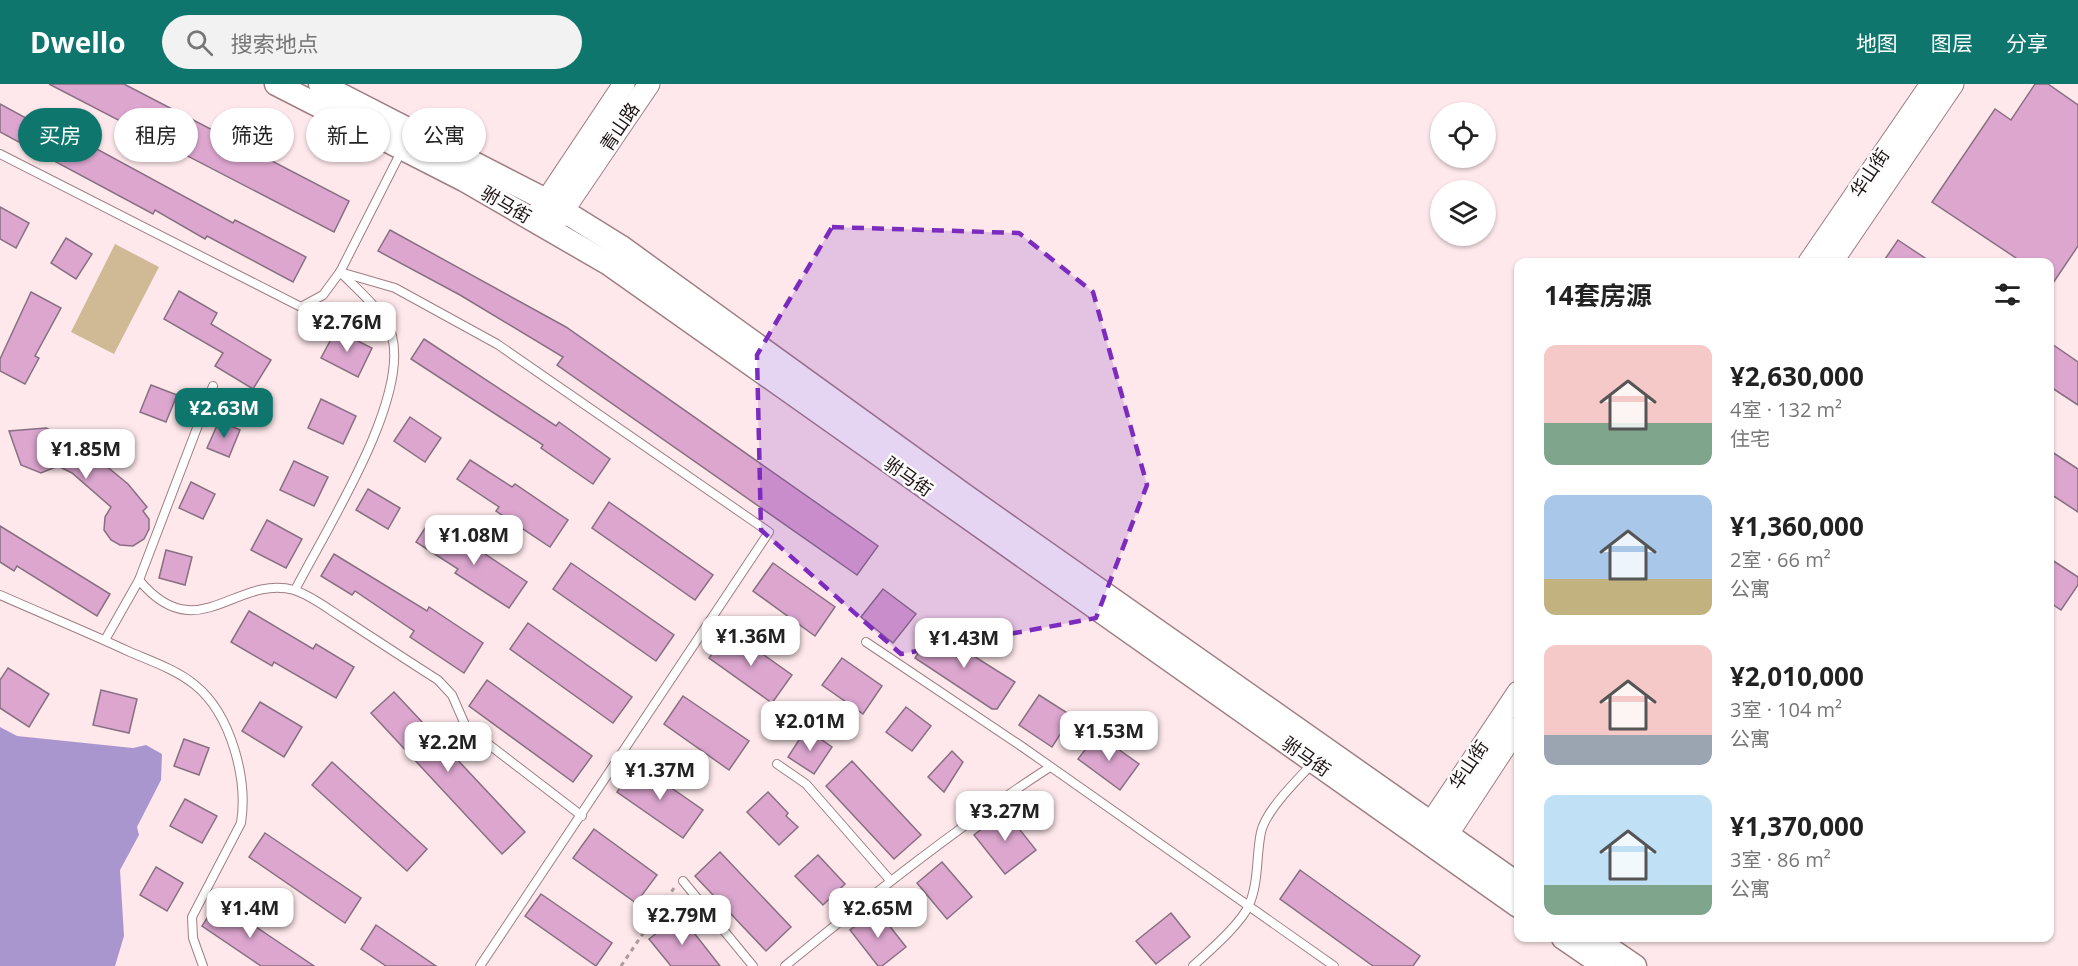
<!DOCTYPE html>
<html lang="zh">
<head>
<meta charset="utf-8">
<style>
	body { margin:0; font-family:"Open Sans","Noto Sans SC",sans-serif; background:#f2f2f2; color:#222; height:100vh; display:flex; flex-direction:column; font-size:22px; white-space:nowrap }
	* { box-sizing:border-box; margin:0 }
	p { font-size:20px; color:#767676 }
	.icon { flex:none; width:33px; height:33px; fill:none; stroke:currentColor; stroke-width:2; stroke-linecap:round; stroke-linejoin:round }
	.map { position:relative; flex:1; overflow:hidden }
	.side { position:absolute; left:1514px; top:174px; width:540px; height:684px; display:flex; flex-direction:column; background:#fff; border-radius:12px; box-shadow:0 2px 4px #0004 }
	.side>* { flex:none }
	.banner { position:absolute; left:18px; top:24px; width:570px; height:54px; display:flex; gap:12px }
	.buttons { position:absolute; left:1430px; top:18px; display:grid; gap:12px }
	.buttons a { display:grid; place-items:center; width:66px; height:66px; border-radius:50%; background:#fff; box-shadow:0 2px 4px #0004; font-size:30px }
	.price { position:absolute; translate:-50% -51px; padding:0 14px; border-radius:12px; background:#fff; color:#222; font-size:20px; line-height:39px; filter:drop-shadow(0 2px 3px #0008) }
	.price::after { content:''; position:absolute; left:50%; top:36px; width:18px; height:14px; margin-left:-9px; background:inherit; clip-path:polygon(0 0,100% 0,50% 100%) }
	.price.active { background:#0f766e; color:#fff }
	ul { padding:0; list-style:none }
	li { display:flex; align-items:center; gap:18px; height:150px; padding:0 30px }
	li span { display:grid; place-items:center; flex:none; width:168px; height:120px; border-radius:12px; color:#555 }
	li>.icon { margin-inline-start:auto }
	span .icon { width:72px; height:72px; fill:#fffc; stroke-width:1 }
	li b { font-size:26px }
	h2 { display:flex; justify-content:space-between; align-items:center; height:72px; padding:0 30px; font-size:26px }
	.chip { padding:0 21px; border-radius:27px; background:#fff; box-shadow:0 2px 4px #0004; font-size:21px; line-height:54px }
	.chip.active { background:#0f766e; color:#fff }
	header { display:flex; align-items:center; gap:36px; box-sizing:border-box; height:84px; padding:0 30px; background:#0f766e; color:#fff }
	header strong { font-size:28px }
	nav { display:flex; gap:33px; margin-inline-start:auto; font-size:21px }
	.search { width:420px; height:54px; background:#f2f2f2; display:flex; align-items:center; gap:15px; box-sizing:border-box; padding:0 21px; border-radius:33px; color:#767676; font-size:22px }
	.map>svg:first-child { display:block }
	.green { fill:#d0ba96 }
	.water { fill:#aa96cf }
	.building { fill:#dca6cf; stroke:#887082; stroke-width:1.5 }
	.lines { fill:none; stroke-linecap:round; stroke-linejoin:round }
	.service-casing { stroke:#9f7f83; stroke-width:10 }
	.tertiary-casing { stroke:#9f7f83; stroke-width:23 }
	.secondary-casing { stroke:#9f7f83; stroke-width:25 }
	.path { stroke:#ac9a9c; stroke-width:3; stroke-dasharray:4.5 4.5; stroke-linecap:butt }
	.service { stroke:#fff; stroke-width:8 }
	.tertiary { stroke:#fff; stroke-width:21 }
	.secondary { stroke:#fff; stroke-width:22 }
	.marked { fill:#7b2cbf; fill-opacity:0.2; stroke:#7b2cbf; stroke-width:4.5; stroke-dasharray:12 8; stroke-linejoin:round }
	.labels { text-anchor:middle; stroke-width:5; stroke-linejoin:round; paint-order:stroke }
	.street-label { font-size:18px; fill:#1c1012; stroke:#fcfcfc }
</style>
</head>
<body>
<header>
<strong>Dwello</strong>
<div class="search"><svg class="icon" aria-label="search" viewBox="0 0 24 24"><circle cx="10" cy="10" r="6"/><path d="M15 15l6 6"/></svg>搜索地点</div>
<nav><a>地图</a><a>图层</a><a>分享</a></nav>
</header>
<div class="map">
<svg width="2078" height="882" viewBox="0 0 2078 882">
	<rect width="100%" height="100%" fill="#fee8eb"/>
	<polygon class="green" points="115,160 159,183 114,270 71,248"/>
	<polygon class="water" points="0,643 17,652 133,664 146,661 162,670 161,696 137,743 139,751 120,786 124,852 115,882 0,882"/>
	<g class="building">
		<polygon points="49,0 124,0 349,117 334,148"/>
		<polygon points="2035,0 2048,0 2078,21 2078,162 2049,205 2049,178 2022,178 1932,118 1995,25 2011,36"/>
		<polygon points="0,20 33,38 35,35 83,60 84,58 233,139 235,136 306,173 293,198 207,152 205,155 155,126 153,130 0,48"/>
		<polygon points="0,123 29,139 16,164 0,155"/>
		<polygon points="390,146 566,243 878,462 857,491 557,281 563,273 460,211 378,167"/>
		<polygon points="66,154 92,170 76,195 51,179"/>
		<polygon points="1898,156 1931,178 1883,178"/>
		<polygon points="179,207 217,229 211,240 271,276 253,305 215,282 223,269 164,235"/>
		<polygon points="31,208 61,224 35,272 39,274 25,300 0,287 0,275"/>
		<polygon points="336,246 372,264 358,293 321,274"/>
		<polygon points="424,255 556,342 559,338 610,375 593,400 541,364 543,361 411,275"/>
		<polygon points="2049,258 2078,278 2078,321 2049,302"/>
		<polygon points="151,301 177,311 166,338 140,328"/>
		<polygon points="321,315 356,332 343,360 308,344"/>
		<polygon points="410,333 441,354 425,378 394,357"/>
		<polygon points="219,337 240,346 229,373 207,364"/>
		<polygon points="46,344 77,358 128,400 147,423 143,427 149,435 149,445 144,455 133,462 120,461 111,456 104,446 105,433 111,423 72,389 58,382 41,389 21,381 9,347"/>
		<polygon points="2049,366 2078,385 2078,428 2049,409"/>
		<polygon points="470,376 512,403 515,400 568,436 550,463 496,427 499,423 457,395"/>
		<polygon points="294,377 328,393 314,422 280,406"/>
		<polygon points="191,398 215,410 203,435 179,424"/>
		<polygon points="368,405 400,424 388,445 356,426"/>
		<polygon points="609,418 713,491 695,516 592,444"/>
		<polygon points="267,436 302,455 286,484 251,466"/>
		<polygon points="429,438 470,466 473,462 527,498 509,524 455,489 458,485 416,458"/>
		<polygon points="0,442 110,510 97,532 17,482 14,487 0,478"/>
		<polygon points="166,466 192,473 185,501 159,494"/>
		<polygon points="334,470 427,527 429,523 483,559 464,589 410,553 414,547 355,507 352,511 321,492"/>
		<polygon points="2049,474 2078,493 2078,501 2061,526 2049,518"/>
		<polygon points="571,479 674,551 656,577 553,505"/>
		<polygon points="773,479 835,523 815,552 753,507"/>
		<polygon points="883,505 916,530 893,559 861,533"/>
		<polygon points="249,527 313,565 316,560 354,583 336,614 274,578 272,582 231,558"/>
		<polygon points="528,539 632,613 613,639 510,565"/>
		<polygon points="936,542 966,562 964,566 1015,598 997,625 992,625 915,574"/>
		<polygon points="729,546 792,591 772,619 709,574"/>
		<polygon points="842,574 882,602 863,630 822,601"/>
		<polygon points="8,584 49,610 29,643 0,624 0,596"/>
		<polygon points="487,596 592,672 573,698 469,622"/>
		<polygon points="101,606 137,615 129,649 93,641"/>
		<polygon points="394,608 525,748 502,770 371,629"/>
		<polygon points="1039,611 1072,632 1052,663 1019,641"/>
		<polygon points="683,612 749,657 729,686 664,640"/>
		<polygon points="260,618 302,643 284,673 242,647"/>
		<polygon points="906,623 931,642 912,667 886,648"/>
		<polygon points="806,645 832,663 814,690 788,673"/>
		<polygon points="1097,650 1139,680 1120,706 1078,675"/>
		<polygon points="184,655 209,664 199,691 174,682"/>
		<polygon points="952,667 963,678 944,708 928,693"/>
		<polygon points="852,677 921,751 894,775 826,702"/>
		<polygon points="332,678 427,765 407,787 312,701"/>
		<polygon points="637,680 703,726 683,754 617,708"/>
		<polygon points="768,708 788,729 786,732 798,743 779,761 747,728"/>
		<polygon points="185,715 217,732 202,759 170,742"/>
		<polygon points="1005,727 1036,766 1005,790 974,751"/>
		<polygon points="594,745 657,791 636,819 573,774"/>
		<polygon points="265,749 361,814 345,839 249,773"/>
		<polygon points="720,768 791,843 766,867 695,792"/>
		<polygon points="818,771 845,800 823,821 795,792"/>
		<polygon points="942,778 972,813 947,835 917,799"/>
		<polygon points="156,783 183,799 167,827 140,811"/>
		<polygon points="1300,786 1420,872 1413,882 1373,882 1280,815"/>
		<polygon points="541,810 612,859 596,882 525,832"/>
		<polygon points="218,817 268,851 314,882 261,882 202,842"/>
		<polygon points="877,826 906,863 882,882 878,882 850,846"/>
		<polygon points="1171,829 1190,853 1156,880 1136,857"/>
		<polygon points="680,831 720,882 671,882 649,855"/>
		<polygon points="376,841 436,882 386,882 361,865"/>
	</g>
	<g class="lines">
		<defs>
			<g id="service">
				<polyline points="0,70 301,223 323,211 340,188 402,66"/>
				<polyline points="340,188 395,204 497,260 769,448 480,882"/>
				<path d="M139 496C197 566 236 490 294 506 310 511 327 524 341 533 373 554 405 575 438 596L452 611 466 643 582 732"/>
				<path d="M295 506C325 447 409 317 392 252 387 230 355 203 340 188"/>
				<path d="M0 511C43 530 87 548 130 568 151 577 177 586 195 601 231 630 248 695 241 739L192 833 193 854 203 882"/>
				<polyline points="105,556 139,496 213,302"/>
				<polyline points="866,558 1024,664 1334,882"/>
				<polyline points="777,680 806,700 890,796"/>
				<polyline points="683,797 753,882"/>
				<path d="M785 882C871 812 957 743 1050 683"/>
				<path d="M1193 882C1208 868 1241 840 1249 821 1259 798 1256 772 1261 748 1266 726 1298 695 1314 678"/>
			</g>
			<g id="tertiary">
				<polyline points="538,129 624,0"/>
				<polyline points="550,146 649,0"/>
				<polyline points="1809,178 1931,0"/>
				<polyline points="1832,178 1953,0"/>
				<polyline points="1422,752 1518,608"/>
				<polyline points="1438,765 1518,643"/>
			</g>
			<g id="secondary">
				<polyline points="276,0 464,96 609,180 1518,822"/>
				<polyline points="320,0 546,116 620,162 967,413 1518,800"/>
				<polyline points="1563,854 1604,882"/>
				<polyline points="1594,854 1635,882"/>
			</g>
		</defs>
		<use href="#service" class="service-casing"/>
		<use href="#tertiary" class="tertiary-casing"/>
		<use href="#secondary" class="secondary-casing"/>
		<polyline class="path" points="621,882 674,804"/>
		<use href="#service" class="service"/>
		<use href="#tertiary" class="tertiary"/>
		<use href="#secondary" class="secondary"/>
	</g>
	<path class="marked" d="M832 143 1019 149 1093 208 1147 401 1096 534 901 570 761 446 757 271Z"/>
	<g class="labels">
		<g class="street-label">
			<text transform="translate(620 43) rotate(-56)" y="6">青山路</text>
			<text transform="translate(1870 89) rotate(-56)" y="6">华山街</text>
			<text transform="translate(506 121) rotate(30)" y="6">驸马街</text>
			<text transform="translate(908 393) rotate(35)" y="6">驸马街</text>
			<text transform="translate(1306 673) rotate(35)" y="6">驸马街</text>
			<text transform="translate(1469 681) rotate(-56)" y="6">华山街</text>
		</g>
	</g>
</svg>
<div class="buttons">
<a><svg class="icon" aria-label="locate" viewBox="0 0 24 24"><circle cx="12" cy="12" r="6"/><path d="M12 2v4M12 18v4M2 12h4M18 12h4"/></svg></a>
<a><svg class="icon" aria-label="layers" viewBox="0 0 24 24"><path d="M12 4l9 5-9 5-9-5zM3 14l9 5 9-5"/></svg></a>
</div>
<b class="price" style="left:347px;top:269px">¥2.76M</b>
<b class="price active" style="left:224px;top:355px">¥2.63M</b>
<b class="price" style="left:86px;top:396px">¥1.85M</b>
<b class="price" style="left:474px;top:482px">¥1.08M</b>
<b class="price" style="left:751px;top:583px">¥1.36M</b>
<b class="price" style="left:964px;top:585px">¥1.43M</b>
<b class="price" style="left:810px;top:668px">¥2.01M</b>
<b class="price" style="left:1109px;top:678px">¥1.53M</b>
<b class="price" style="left:448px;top:689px">¥2.2M</b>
<b class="price" style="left:660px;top:717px">¥1.37M</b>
<b class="price" style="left:1005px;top:758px">¥3.27M</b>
<b class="price" style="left:250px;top:855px">¥1.4M</b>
<b class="price" style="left:878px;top:855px">¥2.65M</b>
<b class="price" style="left:682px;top:862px">¥2.79M</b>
<div class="banner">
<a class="chip active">买房</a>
<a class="chip">租房</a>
<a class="chip">筛选</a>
<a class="chip">新上</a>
<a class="chip">公寓</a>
</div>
<section class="side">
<h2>14套房源<svg class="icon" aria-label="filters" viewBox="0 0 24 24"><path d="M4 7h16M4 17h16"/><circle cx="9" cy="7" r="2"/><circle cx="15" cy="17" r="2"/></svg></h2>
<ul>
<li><span style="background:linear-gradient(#f6c9c9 65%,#7fa58c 0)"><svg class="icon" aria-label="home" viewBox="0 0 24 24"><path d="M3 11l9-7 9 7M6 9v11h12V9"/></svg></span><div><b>¥2,630,000</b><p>4室 · 132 m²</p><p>住宅</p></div></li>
<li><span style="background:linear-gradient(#a9c7e8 70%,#c2b280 0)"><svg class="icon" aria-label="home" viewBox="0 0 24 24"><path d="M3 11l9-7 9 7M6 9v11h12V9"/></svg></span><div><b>¥1,360,000</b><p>2室 · 66 m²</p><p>公寓</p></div></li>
<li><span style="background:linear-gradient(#f6c9c9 75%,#9aa5b1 0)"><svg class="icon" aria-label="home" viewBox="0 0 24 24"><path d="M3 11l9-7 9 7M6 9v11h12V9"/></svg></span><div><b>¥2,010,000</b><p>3室 · 104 m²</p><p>公寓</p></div></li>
<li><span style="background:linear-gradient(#bfe0f5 75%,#7fa58c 0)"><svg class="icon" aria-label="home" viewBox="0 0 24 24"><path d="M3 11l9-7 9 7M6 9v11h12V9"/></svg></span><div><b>¥1,370,000</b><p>3室 · 86 m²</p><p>公寓</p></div></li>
</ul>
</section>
</div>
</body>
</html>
